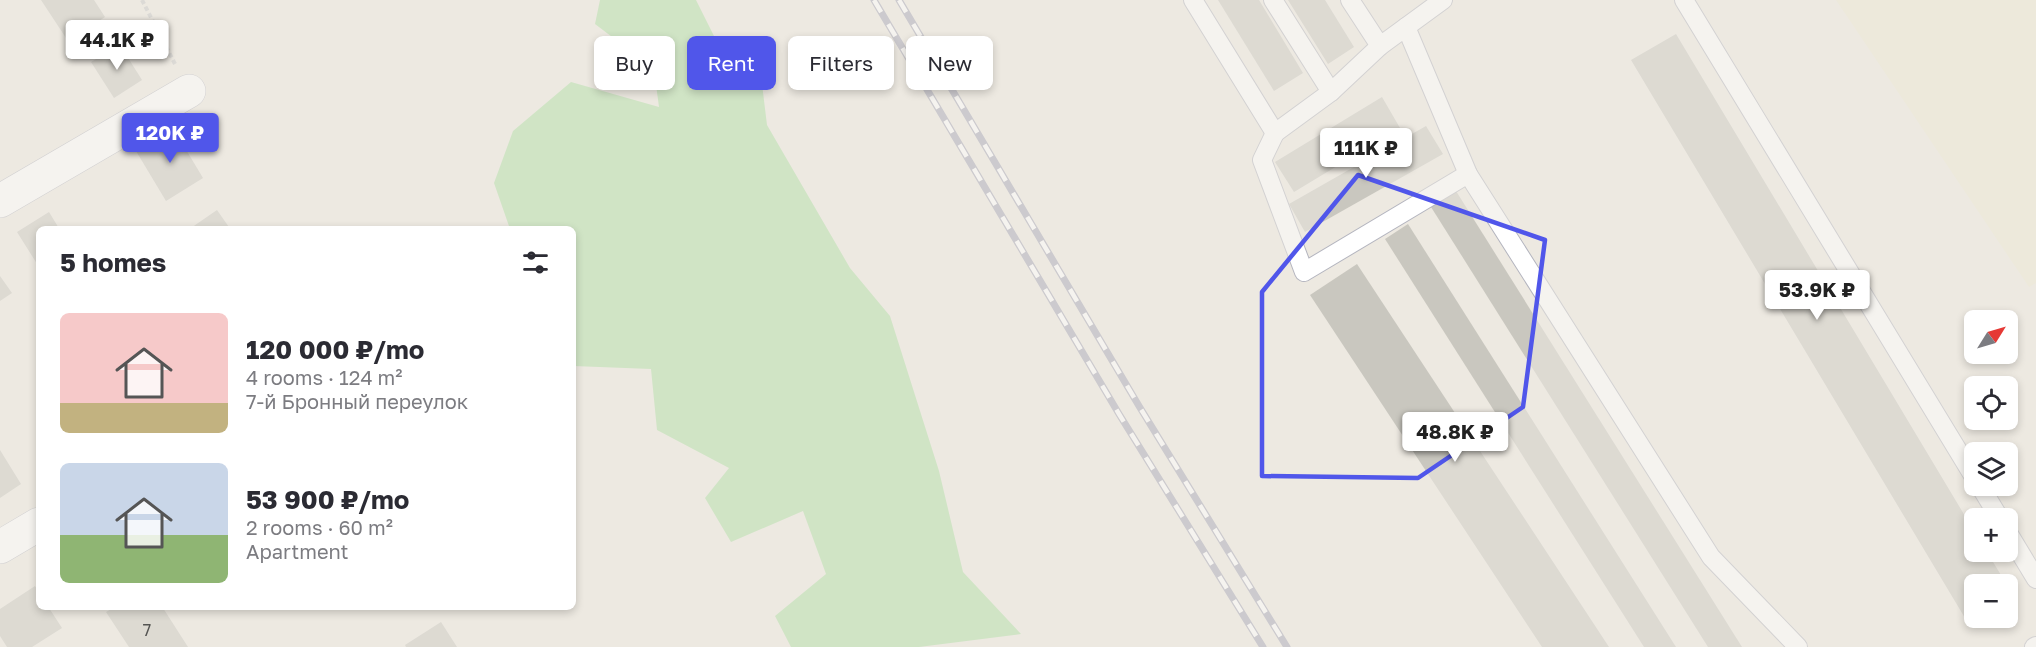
<!DOCTYPE html>
<html lang="en">
<head>
<meta charset="utf-8">
<style>
	body { margin:0; font-family:"Golos Text",sans-serif; background:#f2f2f3; color:#2b2b33; height:100vh; display:flex; flex-direction:column; font-size:22px; white-space:nowrap }
	* { box-sizing:border-box; margin:0 }
	p { font-size:20px; color:#7c7c81 }
	.icon { flex:none; width:33px; height:33px; fill:none; stroke:currentColor; stroke-width:2; stroke-linecap:round; stroke-linejoin:round }
	.map { position:relative; flex:1; overflow:hidden }
	.sheet { position:absolute; left:36px; top:226px; width:540px; height:384px; display:flex; flex-direction:column; background:#fff; border-radius:9px; box-shadow:0 3px 9px #0003 }
	.sheet>* { flex:none }
	.hud { position:absolute; left:594px; top:36px; width:570px; height:54px; display:flex; gap:12px }
	.needle { width:39px; rotate:53deg }
	.fabs { position:absolute; left:1964px; top:310px; display:grid; gap:12px }
	.fabs a { display:grid; place-items:center; width:54px; height:54px; border-radius:9px; background:#fff; box-shadow:0 3px 9px #0003; font-size:30px }
	.price { position:absolute; translate:-50% -51px; padding:0 14px; border-radius:6px; background:#fff; color:#222; font-size:20px; line-height:39px; filter:drop-shadow(0 2px 3px #0008) }
	.price::after { content:''; position:absolute; left:50%; top:36px; width:18px; height:14px; margin-left:-9px; background:inherit; clip-path:polygon(0 0,100% 0,50% 100%) }
	.price.on { background:#5056ea; color:#fff }
	ul { padding:0; list-style:none }
	li { display:flex; align-items:center; gap:18px; height:150px; padding:0 24px }
	li span { display:grid; place-items:center; flex:none; width:168px; height:120px; border-radius:9px; color:#555 }
	li>.icon { margin-inline-start:auto }
	span .icon { width:72px; height:72px; fill:#fffc; stroke-width:1 }
	li b { font-size:26px }
	h2 { display:flex; justify-content:space-between; align-items:center; height:72px; padding:0 24px; font-size:26px }
	.tag { padding:0 21px; border-radius:9px; background:#fff; box-shadow:0 3px 9px #0003; font-size:21px; line-height:54px }
	.tag.on { background:#5056ea; color:#fff }
	.map>svg:first-child { display:block }
	.education { fill:#ede8d2 }
	.green { fill:#aedea3 }
	.building { fill:#c9c7bf }
	.lines { fill:none; stroke-linecap:round; stroke-linejoin:round }
	.lane-casing { stroke:#b4b5bf; stroke-width:20 }
	.street-casing { stroke:#b4b5bf; stroke-width:34 }
	.path { stroke:#c8c8c8; stroke-width:4; stroke-dasharray:4.5 3; stroke-linecap:butt }
	.lane { stroke:#fff; stroke-width:18 }
	.street { stroke:#fff; stroke-width:33 }
	.rail-casing { stroke:#a4a4b5; stroke-width:7 }
	.rail { stroke:#fff; stroke-width:4.5; stroke-dasharray:14; stroke-linecap:butt }
	.marked { fill:none; stroke:#5056ea; stroke-width:4.5; stroke-linejoin:round }
	.labels { text-anchor:middle; stroke-width:4.5; stroke-linejoin:round; paint-order:stroke }
	.number-label { font-size:16px; fill:#545452 }
</style>
</head>
<body>
<div class="map">
<svg width="2036" height="647" viewBox="0 0 2036 647">
	<rect width="100%" height="100%" fill="#ede9e1"/>
	<polygon class="education" points="1836,0 2036,0 2036,283 2029,287"/>
	<polygon class="green" points="600,0 696,0 714,36 758,51 767,125 850,268 890,316 939,471 963,572 1021,634 919,647 791,647 775,616 826,574 803,511 731,542 705,498 729,468 657,430 651,369 573,366 573,230 510,229 494,183 513,131 571,82 659,107 652,55 620,43 595,24"/>
	<g class="building">
		<polygon points="41,0 94,0 105,17 68,41"/>
		<polygon points="1218,0 1259,0 1303,73 1274,91"/>
		<polygon points="1288,0 1325,0 1354,47 1328,64"/>
		<polygon points="1676,34 1974,531 1974,552 1987,552 2007,585 1974,585 1974,619 1968,623 1631,60"/>
		<polygon points="120,45 142,80 114,98 91,62"/>
		<polygon points="1382,97 1400,128 1294,192 1275,162"/>
		<polygon points="1426,126 1443,154 1305,232 1289,204"/>
		<polygon points="173,128 203,178 166,201 136,151"/>
		<polygon points="1456,191 1742,647 1708,647 1431,207"/>
		<polygon points="217,210 231,230 188,230"/>
		<polygon points="49,212 60,230 39,230 39,267 17,232"/>
		<polygon points="1408,224 1676,647 1644,647 1385,239"/>
		<polygon points="1357,264 1609,647 1542,647 1310,295"/>
		<polygon points="0,276 12,293 0,301"/>
		<polygon points="0,450 21,484 0,498"/>
		<polygon points="35,586 39,593 39,608 49,608 62,628 32,647 7,647 0,636 0,609"/>
		<polygon points="113,608 163,608 188,647 129,647 106,612"/>
		<polygon points="441,622 457,647 406,647 405,645"/>
	</g>
	<g class="lines">
		<defs>
			<g id="lane">
				<polyline points="1193,0 1275,133 1331,92 1380,46"/>
				<polyline points="1273,0 1331,92"/>
				<polyline points="1350,0 1380,46 1406,27"/>
				<polyline points="1443,0 1406,27 1468,174 1711,557 1798,647"/>
				<polyline points="1684,0 1974,477"/>
				<polyline points="1275,133 1262,160 1304,272 1468,174"/>
				<polyline points="1980,486 2000,519"/>
				<polyline points="2007,531 2036,579"/>
				<polyline points="2034,647 2036,646"/>
			</g>
			<g id="street">
				<polyline points="0,201 189,91"/>
				<polyline points="0,547 39,524"/>
			</g>
		</defs>
		<use href="#lane" class="lane-casing"/>
		<use href="#street" class="street-casing"/>
		<polyline class="path" points="142,0 175,64"/>
		<use href="#lane" class="lane"/>
		<use href="#street" class="street"/>
		<defs>
			<g id="rail">
				<polyline points="874,0 1119,414 1263,647"/>
				<polyline points="899,0 1139,406 1287,647"/>
			</g>
		</defs>
		<use href="#rail" class="rail-casing"/>
		<use href="#rail" class="rail"/>
	</g>
	<path d="M0 0H2036V647H0ZM1358 175 1545 240 1523 407 1418 478 1262 476V292Z" fill="#ede9e1" fill-opacity=".55" fill-rule="evenodd"/>
	<path class="marked" d="M1358 175 1545 240 1523 407 1418 478 1262 476V292Z"/>
	<g class="labels">
		<g class="number-label">
			<text x="147" y="636">7</text>
		</g>
	</g>
</svg>
<div class="fabs">
<a><svg class="needle" viewBox="-14 -14 28 28"><path d="M0-13l5 13h-10z" fill="#e53935"/><path d="M0 13l5-13h-10z" fill="#7c7c81"/></svg></a>
<a><svg class="icon" aria-label="locate" viewBox="0 0 24 24"><circle cx="12" cy="12" r="6"/><path d="M12 2v4M12 18v4M2 12h4M18 12h4"/></svg></a>
<a><svg class="icon" aria-label="layers" viewBox="0 0 24 24"><path d="M12 4l9 5-9 5-9-5zM3 14l9 5 9-5"/></svg></a>
<a>+</a>
<a>−</a>
</div>
<b class="price" style="left:117px;top:71px">44.1K ₽</b>
<b class="price on" style="left:170px;top:164px">120K ₽</b>
<b class="price" style="left:1366px;top:179px">111K ₽</b>
<b class="price" style="left:1817px;top:321px">53.9K ₽</b>
<b class="price" style="left:1455px;top:463px">48.8K ₽</b>
<div class="hud">
<a class="tag">Buy</a>
<a class="tag on">Rent</a>
<a class="tag">Filters</a>
<a class="tag">New</a>
</div>
<section class="sheet">
<h2>5 homes<svg class="icon" aria-label="filters" viewBox="0 0 24 24"><path d="M4 7h16M4 17h16"/><circle cx="9" cy="7" r="2"/><circle cx="15" cy="17" r="2"/></svg></h2>
<ul>
<li><span style="background:linear-gradient(#f6c9c9 75%,#c2b280 0)"><svg class="icon" aria-label="home" viewBox="0 0 24 24"><path d="M3 11l9-7 9 7M6 9v11h12V9"/></svg></span><div><b>120 000 ₽/mo</b><p>4 rooms · 124 m²</p><p>7-й Бронный переулок</p></div></li>
<li><span style="background:linear-gradient(#c9d6e8 60%,#8fb573 0)"><svg class="icon" aria-label="home" viewBox="0 0 24 24"><path d="M3 11l9-7 9 7M6 9v11h12V9"/></svg></span><div><b>53 900 ₽/mo</b><p>2 rooms · 60 m²</p><p>Apartment</p></div></li>
</ul>
</section>
</div>
</body>
</html>
